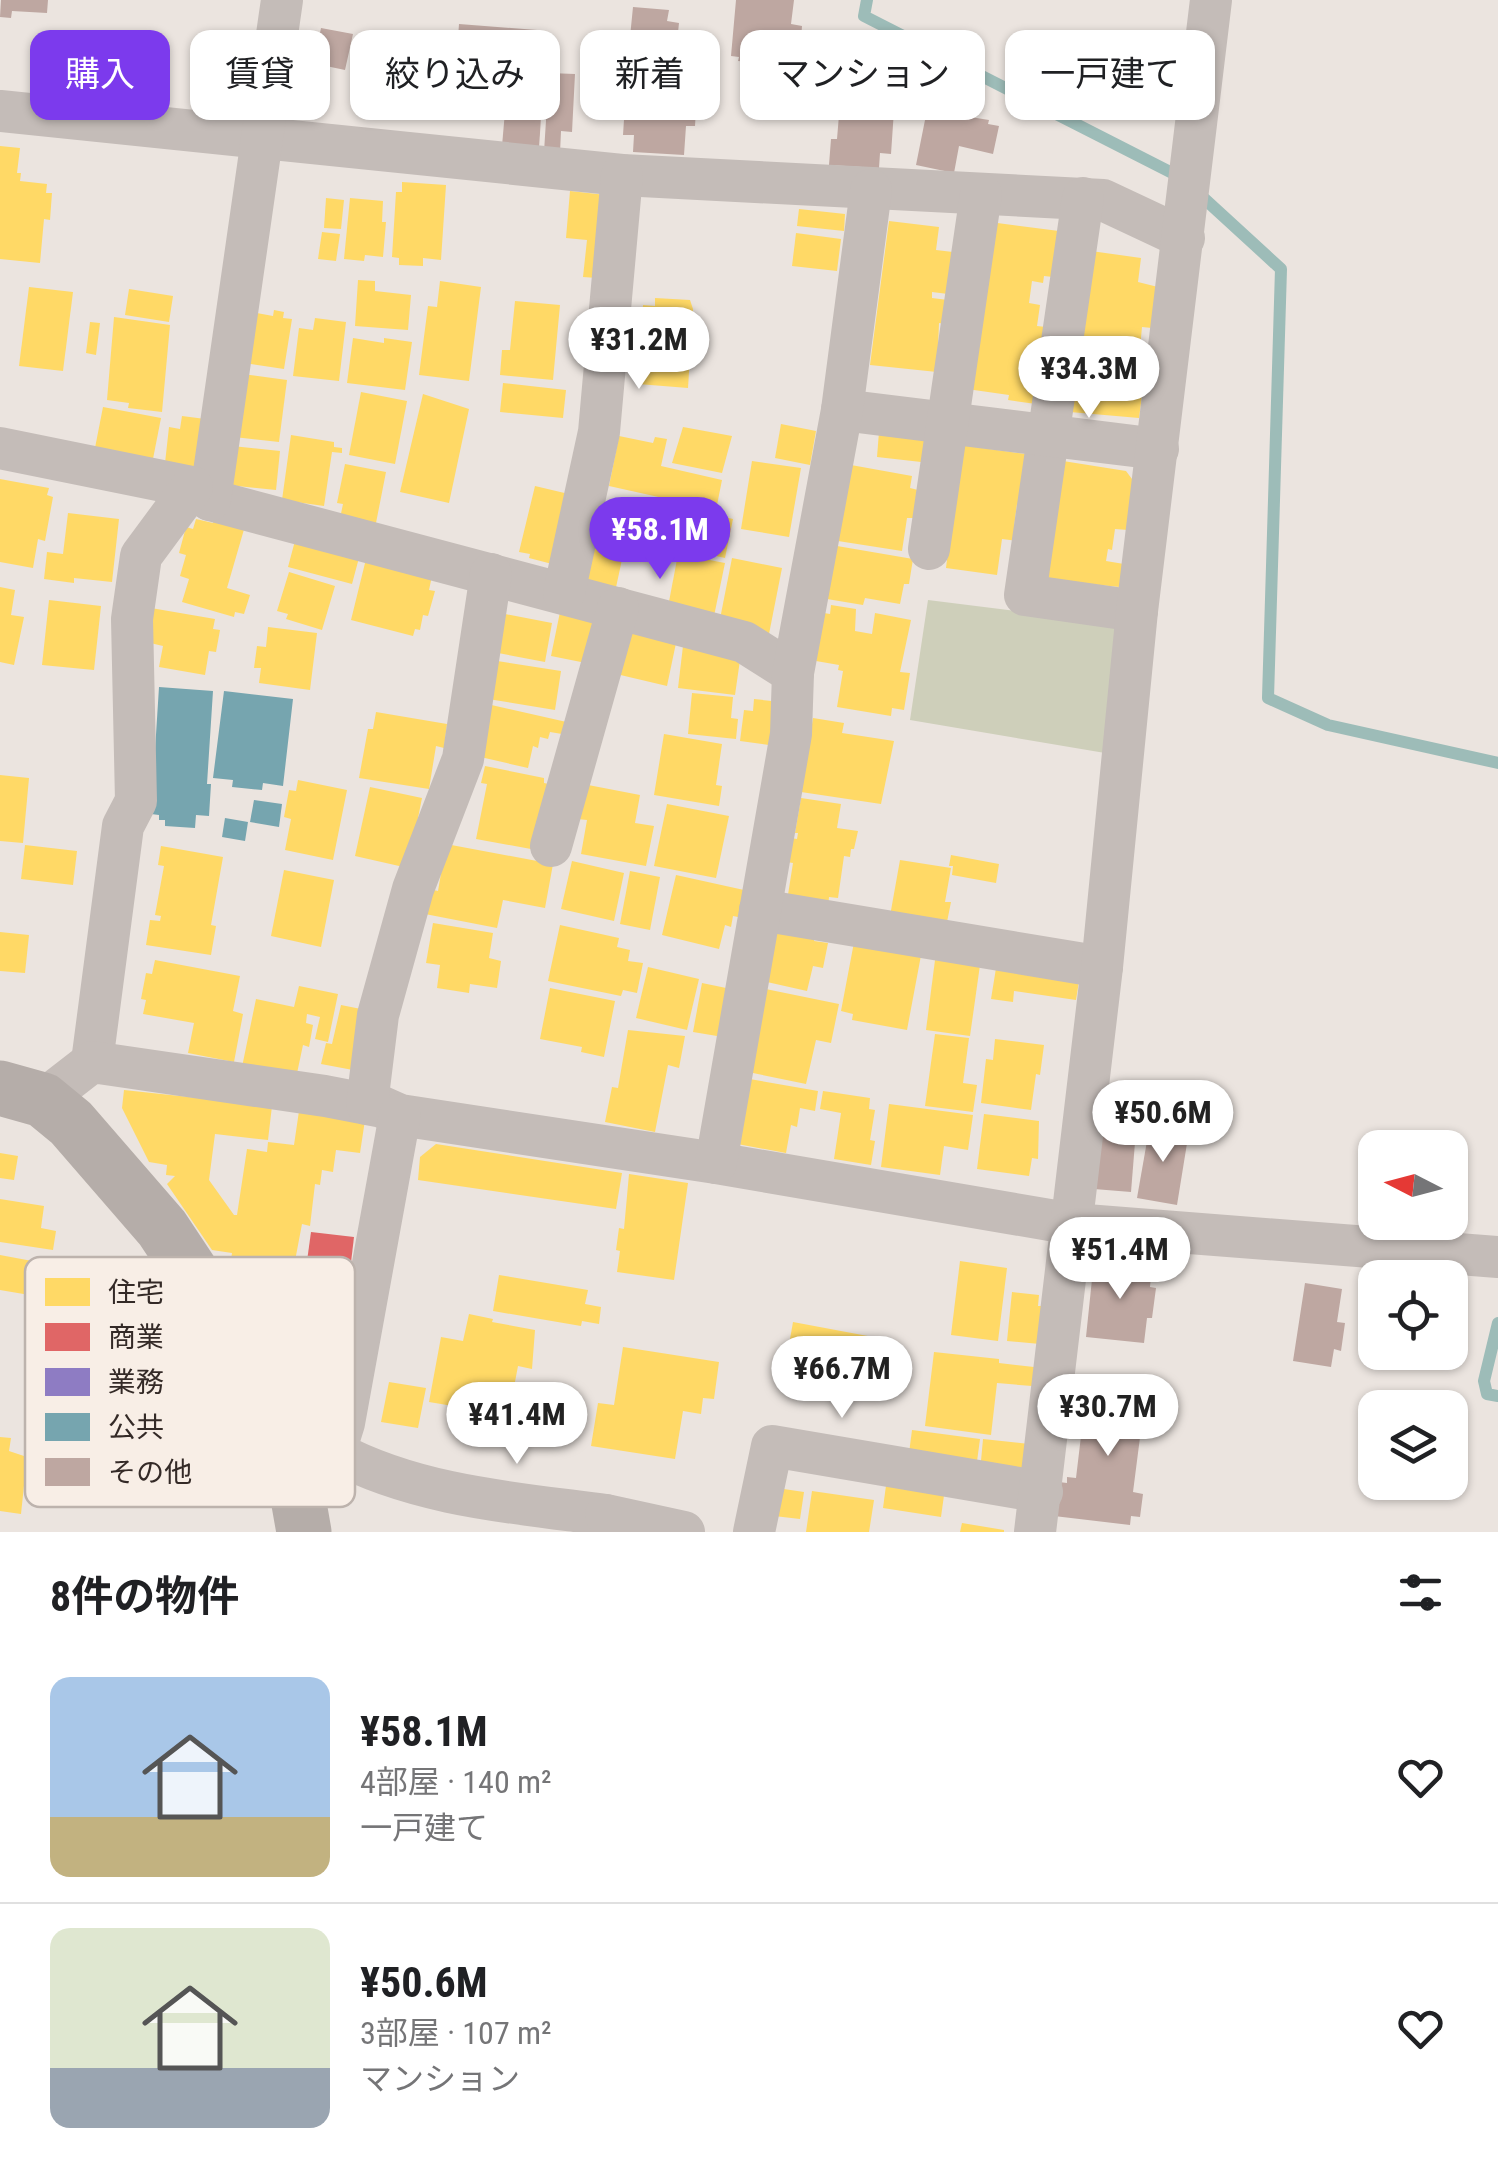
<!DOCTYPE html>
<html lang="ja">
<head>
<meta charset="utf-8">
<style>
	body { margin:0; font-family:"Roboto Condensed","Noto Sans JP",sans-serif; background:#f2f2f2; color:#202124; height:100vh; display:flex; flex-direction:column; font-size:38px; white-space:nowrap }
	* { box-sizing:border-box; margin:0 }
	p { font-size:32px; color:#757577 }
	.icon { flex:none; width:55px; height:55px; fill:none; stroke:currentColor; stroke-width:2; stroke-linecap:round; stroke-linejoin:round }
	.map { position:relative; height:1532px; overflow:hidden }
	.sheet { display:flex; flex-direction:column; background:#fff; flex:1 }
	.sheet>* { flex:none }
	.guide { position:absolute; left:30px; top:30px; width:1440px; height:90px; display:flex; gap:20px }
	.needle { width:65px; rotate:276deg }
	.buttons { position:absolute; left:1358px; top:1130px; display:grid; gap:20px }
	.buttons a { display:grid; place-items:center; width:110px; height:110px; border-radius:20px; background:#fff; box-shadow:0 2px 8px #0004; font-size:50px }
	.price { position:absolute; translate:-50% -85px; padding:0 22px; border-radius:35px; background:#fff; color:#222; font-size:32px; line-height:65px; filter:drop-shadow(0 2px 5px #0008) }
	.price::after { content:''; position:absolute; left:50%; top:60px; width:30px; height:22px; margin-left:-15px; background:inherit; clip-path:polygon(0 0,100% 0,50% 100%) }
	.price.on { background:#7c3aed; color:#fff }
	ul { padding:0; list-style:none }
	li { display:flex; align-items:center; gap:30px; height:250px; padding:0 50px }
	li+li { border-top:2px solid #e0e0e0 }
	li span { display:grid; place-items:center; flex:none; width:280px; height:200px; border-radius:20px; color:#555 }
	li>.icon { margin-inline-start:auto }
	span .icon { width:120px; height:120px; fill:#fffc; stroke-width:1 }
	li b { font-size:42px }
	h2 { display:flex; justify-content:space-between; align-items:center; height:120px; padding:0 50px; font-size:42px }
	.chip { padding:0 35px; border-radius:20px; background:#fff; box-shadow:0 2px 8px #0004; font-size:35px; line-height:90px }
	.chip.on { background:#7c3aed; color:#fff }
	.map>svg:first-child { display:block }
	.green { fill:#cecfba }
	.homes { fill:#ffd966 }
	.shops { fill:#e06666 }
	.public { fill:#76a5af }
	.lines { fill:none; stroke-linecap:round; stroke-linejoin:round }
	.stream { stroke:#9dbcb8; stroke-width:12 }
	.building { fill:#bea7a1 }
	.street { stroke:#c4bcb8; stroke-width:42 }
	.secondary { stroke:#b5ada9; stroke-width:55 }
	.key { fill:#f8eee6; stroke:#bdb3ad; stroke-width:2.5 }
	.key-label { font-size:28px; fill:#342a27 }
</style>
</head>
<body>
<div class="map">
<svg width="1498" height="1532" viewBox="0 0 1498 1532">
	<rect width="100%" height="100%" fill="#ebe4df"/>
	<polygon class="green" points="928,600 1121,624 1105,753 910,720"/>
	<g class="homes">
		<polygon points="0,146 20,148 17,173 21,173 20,181 47,184 46,193 52,193 50,220 44,219 40,263 0,259"/>
		<polygon points="402,182 446,185 441,260 423,258 423,266 399,265 399,258 392,257 396,192 402,192"/>
		<polygon points="570,191 606,195 597,278 583,277 587,240 566,238"/>
		<polygon points="326,198 344,200 341,229 324,228"/>
		<polygon points="350,198 383,201 382,222 386,222 383,257 365,255 364,261 344,259"/>
		<polygon points="799,209 845,214 844,231 797,226"/>
		<polygon points="889,221 939,227 936,250 953,252 948,294 932,292 932,298 948,300 945,324 939,323 937,372 870,365"/>
		<polygon points="990,222 1059,231 1053,277 1044,276 1043,283 1032,281 1029,303 1040,305 1037,326 1046,327 1036,404 1008,400 1009,395 967,389"/>
		<polygon points="322,232 340,234 336,261 318,259"/>
		<polygon points="796,233 841,239 837,271 792,266"/>
		<polygon points="1091,251 1141,258 1138,282 1158,287 1152,328 1142,327 1140,348 1146,349 1136,395 1142,396 1139,418 1070,412"/>
		<polygon points="358,280 375,281 375,291 411,295 408,330 355,326"/>
		<polygon points="440,281 481,287 469,381 419,375 428,306 437,307"/>
		<polygon points="29,287 73,292 63,371 19,366"/>
		<polygon points="129,289 173,296 169,322 125,315"/>
		<polygon points="655,298 690,300 693,309 688,388 638,384 643,305 655,306"/>
		<polygon points="515,301 560,305 553,380 500,375 502,350 510,350"/>
		<polygon points="274,310 284,312 283,318 292,319 284,369 244,363 252,312 273,316"/>
		<polygon points="114,317 170,325 162,412 128,408 129,403 107,400"/>
		<polygon points="315,318 346,322 339,381 293,376 299,328 313,330"/>
		<polygon points="90,322 100,323 96,355 86,353"/>
		<polygon points="353,338 384,343 384,338 412,342 405,390 347,383"/>
		<polygon points="242,374 287,380 279,442 234,437"/>
		<polygon points="503,383 566,390 563,418 500,412"/>
		<polygon points="361,392 407,401 395,464 349,455"/>
		<polygon points="423,394 469,409 449,503 400,492"/>
		<polygon points="103,407 161,418 152,464 94,453"/>
		<polygon points="182,416 213,420 206,469 165,463 169,427 180,429"/>
		<polygon points="781,424 816,431 810,465 775,458"/>
		<polygon points="683,427 732,436 722,473 672,463"/>
		<polygon points="879,432 932,438 930,463 877,457"/>
		<polygon points="291,435 334,442 334,447 342,448 342,453 332,452 324,506 282,500"/>
		<polygon points="619,436 653,443 655,437 667,439 661,466 722,480 717,505 709,504 708,508 609,486"/>
		<polygon points="961,445 1033,455 1027,506 1017,504 1014,527 1018,541 1002,539 997,575 946,568"/>
		<polygon points="232,446 280,451 276,490 228,485"/>
		<polygon points="752,461 801,468 789,537 741,529"/>
		<polygon points="1063,461 1126,471 1135,483 1128,530 1115,529 1112,550 1108,549 1106,561 1124,564 1120,587 1046,580"/>
		<polygon points="345,464 386,472 376,523 339,523 343,504 337,503"/>
		<polygon points="851,465 912,476 910,488 918,490 913,518 907,518 902,551 838,541"/>
		<polygon points="0,479 49,488 47,495 53,497 45,541 38,539 33,568 0,562"/>
		<polygon points="535,486 573,495 556,565 529,558 530,554 519,552"/>
		<polygon points="636,504 683,514 676,554 628,544"/>
		<polygon points="693,510 733,519 725,558 685,549"/>
		<polygon points="68,513 119,519 112,582 74,578 74,583 44,579 47,552 63,554"/>
		<polygon points="215,517 245,526 227,588 250,595 244,614 235,612 234,617 182,602 189,579 180,576 186,555 179,553 186,527 193,529 196,519 213,523"/>
		<polygon points="595,519 629,527 615,592 581,584"/>
		<polygon points="296,537 360,554 352,584 288,567"/>
		<polygon points="837,546 913,559 909,584 904,584 900,604 865,598 863,605 827,599"/>
		<polygon points="678,554 725,563 714,616 668,607"/>
		<polygon points="732,558 782,568 769,634 719,624"/>
		<polygon points="366,559 432,576 429,590 435,591 428,616 423,615 420,630 415,629 413,636 351,620"/>
		<polygon points="289,572 335,586 322,630 286,619 288,614 277,611"/>
		<polygon points="0,587 15,590 11,615 24,617 14,665 0,662"/>
		<polygon points="49,600 101,606 94,670 42,665"/>
		<polygon points="831,605 856,609 855,631 872,634 875,613 911,620 900,672 910,673 904,710 892,708 891,716 837,707 843,671 838,670 839,665 816,661 824,613 830,614"/>
		<polygon points="151,608 215,619 213,629 220,630 216,652 209,651 205,675 159,667 163,646 146,642"/>
		<polygon points="560,612 599,620 591,664 551,656"/>
		<polygon points="500,613 552,623 545,662 493,652"/>
		<polygon points="624,623 676,643 667,686 612,673"/>
		<polygon points="268,627 317,633 310,690 259,683 261,668 254,668 257,646 266,647"/>
		<polygon points="683,646 741,653 735,695 678,688"/>
		<polygon points="491,660 561,671 555,710 488,699"/>
		<polygon points="692,693 733,697 731,718 738,719 736,739 688,734"/>
		<polygon points="754,699 781,702 776,746 740,741 744,710 753,711"/>
		<polygon points="487,704 571,723 568,735 550,732 548,739 540,737 538,748 533,746 528,768 476,756"/>
		<polygon points="376,712 447,724 444,748 436,746 429,789 359,778 368,729 373,729"/>
		<polygon points="813,718 844,723 842,733 894,741 881,804 801,792"/>
		<polygon points="664,734 722,744 716,785 722,786 719,806 654,795"/>
		<polygon points="485,766 544,778 544,783 553,785 531,849 476,839 487,784 481,783"/>
		<polygon points="0,775 29,778 23,843 0,841"/>
		<polygon points="298,780 347,790 333,860 285,850 291,819 284,817 289,790 296,791"/>
		<polygon points="583,784 640,795 635,823 654,826 646,866 581,854 587,820 577,819"/>
		<polygon points="370,787 422,798 408,868 355,856"/>
		<polygon points="801,798 841,804 837,828 858,831 854,849 851,849 850,857 844,856 838,898 829,897 828,908 787,901 793,863 787,862 791,838 797,839 798,833 795,833"/>
		<polygon points="667,804 729,816 716,878 654,866"/>
		<polygon points="446,844 553,864 545,908 503,900 497,928 425,914 429,889 438,891"/>
		<polygon points="25,845 77,851 73,885 21,879"/>
		<polygon points="161,846 223,857 211,925 216,926 211,955 146,945 150,920 160,921 161,916 155,915 164,866 158,865"/>
		<polygon points="951,855 999,864 996,883 952,875 953,866 949,866"/>
		<polygon points="900,860 951,868 945,902 951,902 947,922 890,916"/>
		<polygon points="572,861 624,873 614,921 561,909"/>
		<polygon points="284,870 334,880 321,947 271,936"/>
		<polygon points="630,871 660,877 650,930 620,924"/>
		<polygon points="676,875 744,890 738,917 733,916 731,927 725,925 719,949 662,935"/>
		<polygon points="433,923 493,933 489,958 501,961 497,988 470,984 469,993 437,988 440,965 426,963"/>
		<polygon points="560,925 619,938 617,947 630,950 628,961 643,963 637,993 623,990 621,996 548,981"/>
		<polygon points="778,928 815,935 814,941 828,943 823,968 813,966 807,991 767,982"/>
		<polygon points="0,932 29,935 25,973 0,971"/>
		<polygon points="855,937 922,950 907,1030 852,1020 853,1014 841,1011"/>
		<polygon points="155,960 240,976 233,1011 243,1014 234,1062 188,1053 194,1023 143,1014 146,1000 141,999 146,973 152,974"/>
		<polygon points="935,960 980,965 970,1036 926,1030"/>
		<polygon points="997,962 1080,975 1076,1000 1014,991 1013,1002 991,999"/>
		<polygon points="648,967 699,979 687,1030 636,1018"/>
		<polygon points="702,983 731,989 723,1037 693,1032"/>
		<polygon points="299,986 338,994 328,1042 315,1039 320,1017 307,1014 306,1023 313,1025 309,1047 303,1045 296,1078 242,1067 256,999 294,1007"/>
		<polygon points="550,988 615,1001 604,1057 581,1052 582,1047 540,1039"/>
		<polygon points="761,988 839,1004 831,1043 816,1040 806,1084 748,1072"/>
		<polygon points="341,1005 366,1010 353,1070 321,1064 326,1043 332,1044"/>
		<polygon points="628,1030 685,1036 679,1068 668,1065 655,1132 605,1122 612,1087 618,1088"/>
		<polygon points="935,1034 969,1038 963,1083 977,1085 973,1112 925,1106"/>
		<polygon points="995,1039 1044,1045 1040,1075 1036,1074 1031,1110 981,1103 986,1059 993,1060"/>
		<polygon points="744,1078 818,1091 815,1111 800,1108 797,1127 791,1125 786,1153 732,1143"/>
		<polygon points="124,1090 272,1106 268,1140 215,1134 209,1180 234,1215 237,1215 247,1149 267,1152 268,1142 294,1145 299,1111 365,1120 360,1153 336,1150 333,1172 322,1170 320,1185 315,1184 310,1226 302,1224 291,1282 229,1273 232,1253 212,1250 167,1184 175,1176 166,1175 167,1165 149,1162 122,1108"/>
		<polygon points="823,1091 870,1098 869,1109 875,1110 870,1140 875,1141 871,1165 834,1159 841,1113 820,1109"/>
		<polygon points="889,1104 973,1115 968,1150 944,1146 940,1175 881,1167"/>
		<polygon points="984,1114 1039,1121 1038,1159 1032,1158 1029,1176 977,1169"/>
		<polygon points="436,1144 622,1173 616,1209 418,1180 420,1157"/>
		<polygon points="0,1153 18,1156 14,1180 0,1178"/>
		<polygon points="629,1174 688,1183 674,1280 617,1272 620,1251 616,1250 619,1228 624,1229"/>
		<polygon points="0,1199 44,1206 41,1228 56,1231 53,1250 0,1242"/>
		<polygon points="0,1255 59,1266 53,1299 0,1290"/>
		<polygon points="960,1261 1007,1268 998,1341 951,1335"/>
		<polygon points="499,1275 588,1290 585,1304 601,1307 599,1324 582,1321 581,1326 493,1311"/>
		<polygon points="1012,1292 1039,1295 1038,1306 1044,1306 1040,1344 1007,1341"/>
		<polygon points="469,1314 493,1319 492,1322 535,1330 532,1369 518,1366 510,1408 460,1399 459,1407 429,1402 441,1337 463,1341"/>
		<polygon points="793,1322 873,1337 867,1371 787,1356"/>
		<polygon points="623,1347 719,1362 714,1399 703,1398 701,1414 683,1411 675,1459 591,1446 598,1403 614,1405"/>
		<polygon points="934,1352 999,1359 999,1363 1034,1367 1032,1386 997,1383 991,1435 925,1426"/>
		<polygon points="389,1382 426,1388 418,1428 381,1422"/>
		<polygon points="912,1430 980,1439 976,1469 908,1461"/>
		<polygon points="0,1437 11,1438 9,1451 27,1457 21,1514 0,1511"/>
		<polygon points="983,1439 1029,1444 1025,1477 980,1472"/>
		<polygon points="887,1478 945,1488 941,1517 883,1508"/>
		<polygon points="777,1488 804,1492 800,1519 774,1516"/>
		<polygon points="812,1491 874,1500 869,1532 806,1532"/>
		<polygon points="962,1523 1004,1530 1004,1532 960,1532"/>
	</g>
	<polygon class="shops" points="311,1232 354,1237 348,1288 304,1283"/>
	<g class="public">
		<polygon points="159,687 213,691 207,784 211,784 209,816 196,815 195,828 165,826 165,820 159,820 159,815 151,814"/>
		<polygon points="224,691 293,699 283,786 263,783 262,790 232,787 233,780 213,778"/>
		<polygon points="254,800 282,804 279,827 250,822"/>
		<polygon points="225,818 248,822 245,841 222,837"/>
	</g>
	<g class="lines">
		<g class="stream">
			<polyline points="867,0 864,16 1182,178"/>
			<polyline points="1197,192 1281,269 1268,698 1328,725 1498,763"/>
			<polyline points="1498,1323 1484,1381 1487,1394 1498,1396"/>
		</g>
	</g>
	<g class="building">
		<polygon points="1,0 48,0 47,13 12,11 11,18 0,17"/>
		<polygon points="736,0 794,0 791,24 802,26 799,67 738,61 739,57 731,56"/>
		<polygon points="633,7 669,10 667,21 679,23 676,51 666,50 665,60 628,57"/>
		<polygon points="459,24 537,30 535,50 543,51 541,86 510,84 511,70 456,66"/>
		<polygon points="321,28 353,34 345,70 293,59 301,35 319,38"/>
		<polygon points="400,30 452,34 446,103 438,102 437,109 393,105"/>
		<polygon points="549,73 575,74 572,132 561,131 560,153 544,152"/>
		<polygon points="627,73 698,77 695,126 686,126 684,155 633,152 634,135 623,135"/>
		<polygon points="855,74 891,76 891,81 896,81 891,154 880,153 879,168 829,165 831,139 837,139 841,91 854,91"/>
		<polygon points="506,100 542,102 539,148 502,146"/>
		<polygon points="927,110 989,120 988,124 999,126 993,154 959,146 954,173 916,165"/>
		<polygon points="1150,1124 1189,1131 1177,1205 1137,1198"/>
		<polygon points="1099,1127 1136,1130 1131,1192 1094,1189"/>
		<polygon points="1094,1260 1152,1266 1150,1287 1156,1288 1152,1318 1147,1318 1144,1343 1086,1337"/>
		<polygon points="1305,1283 1342,1289 1337,1322 1345,1323 1341,1351 1334,1349 1331,1367 1293,1361"/>
		<polygon points="1092,1389 1169,1399 1167,1417 1143,1414 1133,1492 1143,1494 1140,1517 1131,1516 1130,1525 1054,1516 1059,1482 1067,1483 1067,1477 1076,1478 1084,1411 1089,1412"/>
	</g>
	<g class="lines">
		<g class="street">
			<polyline points="0,111 622,175 1103,200 1184,238"/>
			<polyline points="1083,198 1025,595 1137,611"/>
			<polyline points="842,410 1158,449"/>
			<polyline points="0,448 192,487 210,500 744,642 793,673"/>
			<polyline points="210,500 282,0"/>
			<polyline points="929,549 981,194"/>
			<polyline points="564,593 599,432 622,175"/>
			<polyline points="551,846 618,608"/>
			<polyline points="760,910 1102,967"/>
			<polyline points="92,1062 123,826 136,801 132,619 141,556 192,487"/>
			<polyline points="43,1100 92,1062 325,1096 382,1107 400,1115 716,1163 1073,1224 1498,1257"/>
			<polyline points="367,1104 378,1015 413,889 463,759 491,574"/>
			<polyline points="716,1163 791,734 793,673 842,410 871,190"/>
			<path d="M335 1452C417 1496 515 1503 606 1515L603 1532"/>
			<polyline points="295,1474 335,1452 344,1423 400,1115"/>
			<polyline points="606,1515 684,1532"/>
			<polyline points="754,1532 772,1446 1042,1492"/>
			<polyline points="1035,1532 1102,967 1137,611 1211,0"/>
		</g>
		<polyline class="secondary" points="0,1088 43,1100 71,1123 162,1228 257,1371 285,1424 304,1532"/>
	</g>
	<rect x="25" y="1257" width="330" height="250" rx="15" class="key"/>
	<rect x="45" y="1278" width="45" height="28" fill="#ffd966"/>
	<rect x="45" y="1323" width="45" height="28" fill="#e06666"/>
	<rect x="45" y="1368" width="45" height="28" fill="#8e7cc3"/>
	<rect x="45" y="1413" width="45" height="28" fill="#76a5af"/>
	<rect x="45" y="1458" width="45" height="28" fill="#bea7a1"/>
	<g class="key-label">
		<text x="108" y="1302">住宅</text>
		<text x="108" y="1347">商業</text>
		<text x="108" y="1392">業務</text>
		<text x="108" y="1437">公共</text>
		<text x="108" y="1482">その他</text>
	</g>
</svg>
<div class="buttons">
<a><svg class="needle" viewBox="-14 -14 28 28"><path d="M0-13l5 13h-10z" fill="#e53935"/><path d="M0 13l5-13h-10z" fill="#757577"/></svg></a>
<a><svg class="icon" aria-label="locate" viewBox="0 0 24 24"><circle cx="12" cy="12" r="6"/><path d="M12 2v4M12 18v4M2 12h4M18 12h4"/></svg></a>
<a><svg class="icon" aria-label="layers" viewBox="0 0 24 24"><path d="M12 4l9 5-9 5-9-5zM3 14l9 5 9-5"/></svg></a>
</div>
<b class="price" style="left:639px;top:392px">¥31.2M</b>
<b class="price" style="left:1089px;top:421px">¥34.3M</b>
<b class="price on" style="left:660px;top:582px">¥58.1M</b>
<b class="price" style="left:1163px;top:1165px">¥50.6M</b>
<b class="price" style="left:1120px;top:1302px">¥51.4M</b>
<b class="price" style="left:842px;top:1421px">¥66.7M</b>
<b class="price" style="left:1108px;top:1459px">¥30.7M</b>
<b class="price" style="left:517px;top:1467px">¥41.4M</b>
<div class="guide">
<a class="chip on">購入</a>
<a class="chip">賃貸</a>
<a class="chip">絞り込み</a>
<a class="chip">新着</a>
<a class="chip">マンション</a>
<a class="chip">一戸建て</a>
</div>
</div>
<section class="sheet">
<h2>8件の物件<svg class="icon" aria-label="filters" viewBox="0 0 24 24"><path d="M4 7h16M4 17h16"/><circle cx="9" cy="7" r="2"/><circle cx="15" cy="17" r="2"/></svg></h2>
<ul>
<li><span style="background:linear-gradient(#a9c7e8 70%,#c2b280 0)"><svg class="icon" aria-label="home" viewBox="0 0 24 24"><path d="M3 11l9-7 9 7M6 9v11h12V9"/></svg></span><div><b>¥58.1M</b><p>4部屋 · 140 m²</p><p>一戸建て</p></div><svg class="icon" aria-label="heart" viewBox="0 0 24 24"><path d="M12 20l-8-8c-3-5 5-10 8-4 3-6 11-1 8 4z"/></svg></li>
<li><span style="background:linear-gradient(#dfe7d0 70%,#9aa5b1 0)"><svg class="icon" aria-label="home" viewBox="0 0 24 24"><path d="M3 11l9-7 9 7M6 9v11h12V9"/></svg></span><div><b>¥50.6M</b><p>3部屋 · 107 m²</p><p>マンション</p></div><svg class="icon" aria-label="heart" viewBox="0 0 24 24"><path d="M12 20l-8-8c-3-5 5-10 8-4 3-6 11-1 8 4z"/></svg></li>
</ul>
</section>
</body>
</html>
